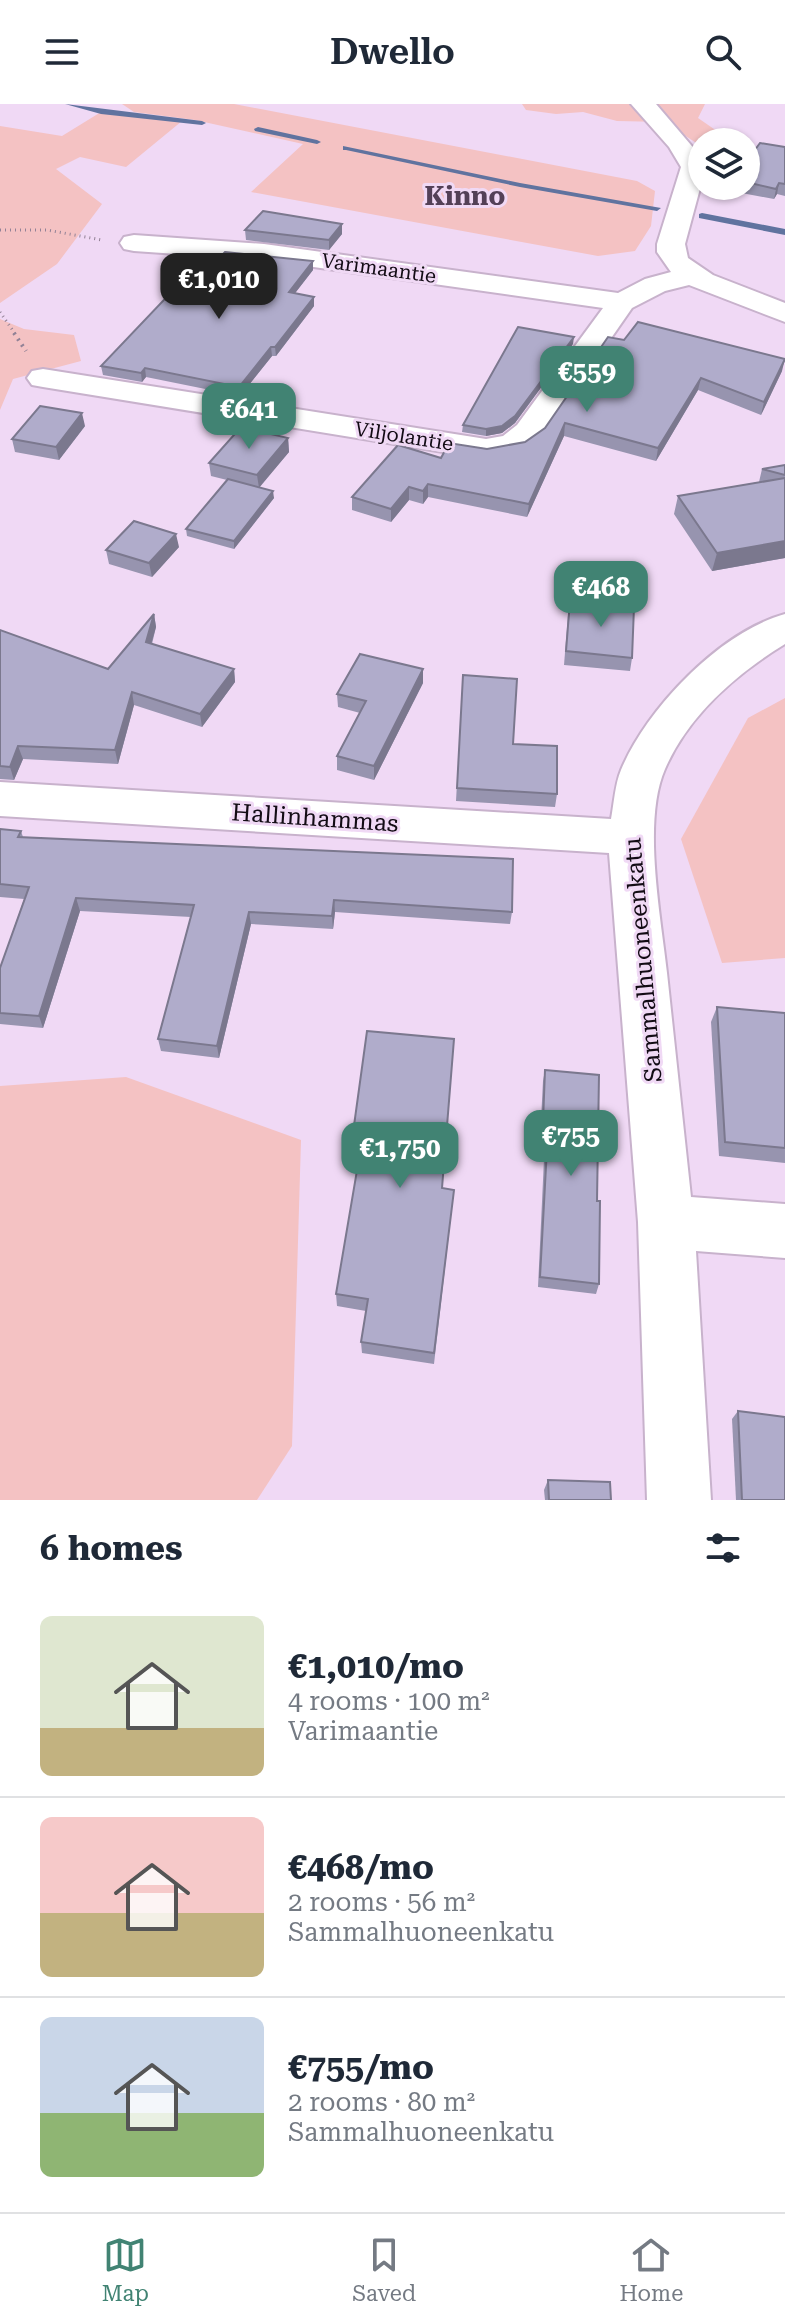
<!DOCTYPE html>
<html lang="en">
<head>
<meta charset="utf-8">
<style>
	body { margin:0; font-family:"Roboto Serif",serif; background:#f2f2f3; color:#1f2937; height:100vh; display:flex; flex-direction:column; font-size:30px; white-space:nowrap }
	* { box-sizing:border-box; margin:0 }
	p { font-size:26px; color:#747a83 }
	.icon { flex:none; width:44px; height:44px; fill:none; stroke:currentColor; stroke-width:2; stroke-linecap:round; stroke-linejoin:round }
	.map { position:relative; height:1396px; overflow:hidden }
	.details { display:flex; flex-direction:column; background:#fff; flex:1 }
	.details>* { flex:none }
	.buttons { position:absolute; left:688px; top:24px; display:grid; gap:16px }
	.buttons a { display:grid; place-items:center; width:72px; height:72px; border-radius:50%; background:#fff; box-shadow:0 2px 6px #0004; font-size:40px }
	.price { position:absolute; translate:-50% -68px; padding:0 18px; border-radius:16px; background:#418373; color:#fff; font-size:26px; line-height:52px; filter:drop-shadow(0 2px 4px #0008) }
	.price::after { content:''; position:absolute; left:50%; top:48px; width:24px; height:18px; margin-left:-12px; background:inherit; clip-path:polygon(0 0,100% 0,50% 100%) }
	.price.on { background:#222; color:#fff }
	ul { padding:0; list-style:none }
	li { display:flex; align-items:center; gap:24px; height:200px; padding:0 40px }
	li+li { border-top:2px solid #e0e1e3 }
	li span { display:grid; place-items:center; flex:none; width:224px; height:160px; border-radius:12px; color:#555 }
	li>.icon { margin-inline-start:auto }
	span .icon { width:96px; height:96px; fill:#fffc; stroke-width:1 }
	li b { font-size:34px }
	h2 { display:flex; justify-content:space-between; align-items:center; height:96px; padding:0 40px; font-size:34px }
	header { display:flex; justify-content:space-between; align-items:center; height:104px; padding:0 40px; background:#fff; font-size:36px; font-weight:600 }
	.menu { display:flex; justify-content:space-around; align-items:center; height:112px; border-top:2px solid #e0e1e3; background:#fff; font-size:22px; color:#747a83 }
	.menu a { display:grid; justify-items:center; gap:4px }
	.menu .on { color:#418373 }
	.map>svg:first-child { display:block }
	.green { fill:#f4c2c3 }
	.lines { fill:none; stroke-linecap:round; stroke-linejoin:round }
	.stream { fill:#60739f; fill-rule:evenodd }
	.street-casing { stroke:#c8b2cc; stroke-width:4 }
	.path-far1 { stroke:#928296; stroke-width:3; stroke-dasharray:1 4; stroke-linecap:butt }
	.path { stroke:#928296; stroke-width:4; stroke-dasharray:2 5; stroke-linecap:butt }
	.street { fill:#fff; fill-rule:evenodd }
	.wall { fill:#9794af }
	.shaded-wall { fill:#7b788e }
	.building { fill:#b0accb; stroke:#7b788e; stroke-width:2 }
	.labels { text-anchor:middle; stroke-width:6; stroke-linejoin:round; paint-order:stroke }
	.far-street-label { font-size:20px; fill:#120b14; stroke:#f0d9f5 }
	.street-label { font-size:24px; fill:#120b14; stroke:#f0d9f5 }
	.far-district-label { font-size:26px; font-weight:bold; fill:#534057; stroke:#f0d9f5 }
</style>
</head>
<body>
<header><svg class="icon" aria-label="menu" viewBox="0 0 24 24"><path d="M4 6h16M4 12h16M4 18h16"/></svg>Dwello<svg class="icon" aria-label="search" viewBox="0 0 24 24"><circle cx="10" cy="10" r="6"/><path d="M15 15l6 6"/></svg></header>
<div class="map">
<svg width="785" height="1396" viewBox="0 0 785 1396">
	<rect width="100%" height="100%" fill="#f0d9f5"/>
	<g class="green">
		<polygon points="122,0 234,0 637,77 655,87 651,122 635,147 598,152 251,88 303,40 195,16 134,8"/>
		<polygon points="522,0 705,0 698,14 727,34 702,38 701,42 664,18 617,17 583,8 556,10 526,6"/>
		<polygon points="101,8 182,17 126,63 80,53 56,65 102,100 57,160 0,199 0,22 62,32"/>
		<polygon points="0,215 24,225 74,231 81,257 13,275 0,306"/>
		<polygon points="785,594 785,854 722,859 681,735 748,614"/>
		<polygon points="126,973 301,1036 292,1342 257,1396 0,1396 0,982"/>
	</g>
	<g class="lines">
		<g class="stream">
			<polygon points="65,0 202,17 206,19 202,21 101,10"/>
			<polygon points="258,23 317,36 321,38 317,40 255,27 254,25"/>
			<polygon points="343,42 520,79 661,104 657,107 520,83 346,46 343,46"/>
			<polygon points="702,109 785,125 785,131 699,114 699,110"/>
		</g>
		<defs>
			<g id="street">
				<polygon points="631,0 656,0 702,54 702,77 685,140 688,154 713,171 785,199 785,218 689,181 665,187 632,204 541,335 522,348 486,355 43,283 32,281 27,274 32,267 43,265 486,335 503,332 517,321 603,204 264,156 134,147 124,145 120,139 124,133 134,131 264,140 618,189 645,175 671,168 657,148 657,140 681,63 669,43"/>
				<path d="M785 510V540C736 570 688 612 665 665 642 717 661 813 667 869 675 944 683 1018 691 1093L785 1100V1154L696 1147 711 1396H647L638 1118 609 749 0 712V678L611 715C614 699 615 680 621 666 647 604 720 528 785 510Z"/>
			</g>
		</defs>
		<use href="#street" class="street-casing"/>
		<g class="path-far1">
			<polyline points="0,126 47,126 102,136"/>
			<polyline points="0,208 16,231"/>
		</g>
		<polyline class="path" points="14,229 26,247"/>
		<use href="#street" class="street"/>
	</g>
	<g class="wall">
		<polygon points="785,43 785,92 777,90 774,95 731,87 732,82 746,82 746,58"/>
		<polygon points="245,126 342,130 329,146 246,136"/>
		<polygon points="313,166 295,189 314,202 276,252 272,252 240,292 146,273 142,278 103,271 101,262 193,181"/>
		<polygon points="608,233 782,267 761,311 698,286 656,357 564,332 527,413 428,393 423,400 409,396 391,418 352,406 352,393 441,354 525,338 545,324"/>
		<polygon points="573,240 515,319 502,329 486,332 462,328 463,321"/>
		<polygon points="85,322 59,356 15,348 12,335"/>
		<polygon points="288,334 289,348 259,383 274,394 234,445 187,432 186,425 227,376 211,372 209,359"/>
		<polygon points="785,361 785,454 712,467 674,410 678,392 759,378 762,365"/>
		<polygon points="179,443 152,473 109,460 106,446"/>
		<polygon points="154,510 156,523 152,540 234,565 235,578 202,623 134,601 118,660 23,655 14,676 0,675 0,526 108,565"/>
		<polygon points="568,511 632,554 630,567 564,561"/>
		<polygon points="423,565 423,579 374,676 337,666 337,652 360,609 338,603 337,590"/>
		<polygon points="463,571 513,640 557,690 555,703 456,697"/>
		<polygon points="0,725 21,727 23,733 512,808 510,820 335,808 333,825 251,820 219,954 161,947 158,935 191,813 80,807 43,924 0,920 0,864 24,795 0,793"/>
		<polygon points="717,903 785,909 785,1059 719,1052 711,918"/>
		<polygon points="367,927 442,1084 454,1086 434,1260 362,1249 361,1238 366,1207 337,1202 336,1190 360,1051 353,1050 352,1036"/>
		<polygon points="545,966 597,1097 599,1180 596,1190 538,1183 544,1055 539,1055 543,977"/>
		<polygon points="738,1307 785,1396 736,1396 732,1315"/>
		<polygon points="548,1376 611,1396 545,1396 544,1386"/>
	</g>
	<g class="shaded-wall">
		<polygon points="779,79 777,90 774,95 776,85"/>
		<polygon points="342,120 342,130 329,146 329,136"/>
		<polygon points="313,157 313,166 289,197 289,188"/>
		<polygon points="314,193 314,202 276,252 275,243"/>
		<polygon points="574,233 573,240 515,319 502,329 486,332 486,325"/>
		<polygon points="271,243 272,252 240,292 239,283"/>
		<polygon points="785,255 782,267 761,311 764,298"/>
		<polygon points="145,264 146,273 142,278 141,269"/>
		<polygon points="701,274 698,286 656,357 658,344"/>
		<polygon points="82,309 85,322 59,356 56,343"/>
		<polygon points="565,319 564,332 527,413 529,400"/>
		<polygon points="288,334 289,348 259,384 257,371"/>
		<polygon points="428,380 428,393 423,400 423,387"/>
		<polygon points="409,383 409,396 391,418 391,405"/>
		<polygon points="273,387 274,394 234,445 234,437"/>
		<polygon points="176,430 179,443 152,473 149,459"/>
		<polygon points="785,437 785,454 712,467 717,449"/>
		<polygon points="154,510 156,523 148,551 146,538"/>
		<polygon points="234,565 235,578 202,623 200,610"/>
		<polygon points="423,565 423,579 374,676 374,662"/>
		<polygon points="132,588 134,601 118,660 115,646"/>
		<polygon points="18,642 23,655 14,676 10,663"/>
		<polygon points="76,794 80,807 43,924 39,912"/>
		<polygon points="334,796 335,808 333,825 332,812"/>
		<polygon points="249,808 251,820 219,954 217,942"/>
	</g>
	<g class="building">
		<polygon points="760,39 785,43 785,80 779,79 776,85 746,78 746,58"/>
		<polygon points="263,107 342,120 329,136 245,126"/>
		<polygon points="225,148 313,157 289,188 314,193 275,243 271,243 239,283 145,264 141,269 101,262 180,179 193,181"/>
		<polygon points="638,218 785,255 764,298 701,274 658,344 565,319 529,400 428,380 423,387 409,383 391,405 352,393 398,341 441,354 449,339 487,345 525,338 545,324 608,233 624,236"/>
		<polygon points="518,223 574,233 515,312 502,322 486,325 463,321"/>
		<polygon points="40,302 82,309 56,343 12,335"/>
		<polygon points="241,323 288,334 257,371 209,359"/>
		<polygon points="785,361 785,371 762,365"/>
		<polygon points="785,374 785,437 717,449 678,392"/>
		<polygon points="228,375 273,387 234,437 186,425"/>
		<polygon points="134,417 176,430 149,459 106,446"/>
		<polygon points="570,497 634,503 632,554 566,547"/>
		<polygon points="154,510 146,538 234,565 200,610 132,588 115,646 18,642 10,663 0,662 0,526 108,565"/>
		<polygon points="360,550 423,565 374,662 337,652 366,597 337,590"/>
		<polygon points="463,571 517,575 513,640 557,642 557,690 457,684"/>
		<polygon points="0,725 21,727 18,733 513,755 512,808 334,796 332,812 249,808 217,942 158,935 194,801 76,794 39,912 0,909 0,864 29,783 0,780"/>
		<polygon points="717,903 785,909 785,1044 725,1038"/>
		<polygon points="367,927 454,935 442,1084 454,1086 434,1249 361,1238 368,1195 336,1190 362,1037 352,1036"/>
		<polygon points="545,966 599,971 597,1097 600,1097 599,1180 540,1173 547,1044 542,1044"/>
		<polygon points="738,1307 785,1313 785,1396 742,1396"/>
		<polygon points="548,1376 610,1378 611,1396 549,1396"/>
	</g>
	<g class="labels">
		<g class="far-street-label">
			<text transform="translate(379 164) rotate(8)" y="7">Varimaantie</text>
			<text transform="translate(404 332) rotate(9)" y="7">Viljolantie</text>
		</g>
		<g class="street-label">
			<text transform="translate(315 714) rotate(4)" y="8">Hallinhammas</text>
			<text transform="translate(643 856) rotate(-95)" y="8">Sammalhuoneenkatu</text>
		</g>
		<g class="far-district-label">
			<text x="465" y="101">Kinno</text>
		</g>
	</g>
</svg>
<div class="buttons">
<a><svg class="icon" aria-label="layers" viewBox="0 0 24 24"><path d="M12 4l9 5-9 5-9-5zM3 14l9 5 9-5"/></svg></a>
</div>
<b class="price on" style="left:219px;top:217px">€1,010</b>
<b class="price" style="left:587px;top:310px">€559</b>
<b class="price" style="left:249px;top:347px">€641</b>
<b class="price" style="left:601px;top:525px">€468</b>
<b class="price" style="left:571px;top:1074px">€755</b>
<b class="price" style="left:400px;top:1086px">€1,750</b>
</div>
<section class="details">
<h2>6 homes<svg class="icon" aria-label="filters" viewBox="0 0 24 24"><path d="M4 7h16M4 17h16"/><circle cx="9" cy="7" r="2"/><circle cx="15" cy="17" r="2"/></svg></h2>
<ul>
<li><span style="background:linear-gradient(#dfe7d0 70%,#c2b280 0)"><svg class="icon" aria-label="home" viewBox="0 0 24 24"><path d="M3 11l9-7 9 7M6 9v11h12V9"/></svg></span><div><b>€1,010/mo</b><p>4 rooms · 100 m²</p><p>Varimaantie</p></div></li>
<li><span style="background:linear-gradient(#f6c9c9 60%,#c2b280 0)"><svg class="icon" aria-label="home" viewBox="0 0 24 24"><path d="M3 11l9-7 9 7M6 9v11h12V9"/></svg></span><div><b>€468/mo</b><p>2 rooms · 56 m²</p><p>Sammalhuoneenkatu</p></div></li>
<li><span style="background:linear-gradient(#c9d6e8 60%,#8fb573 0)"><svg class="icon" aria-label="home" viewBox="0 0 24 24"><path d="M3 11l9-7 9 7M6 9v11h12V9"/></svg></span><div><b>€755/mo</b><p>2 rooms · 80 m²</p><p>Sammalhuoneenkatu</p></div></li>
</ul>
</section>
<nav class="menu">
<a class="on"><svg class="icon" aria-label="map" viewBox="0 0 24 24"><path d="M3 6l6-2 6 2 6-2v14l-6 2-6-2-6 2zM9 4v14M15 6v14"/></svg>Map</a>
<a><svg class="icon" aria-label="saved" viewBox="0 0 24 24"><path d="M7 4h10v16l-5-4-5 4z"/></svg>Saved</a>
<a><svg class="icon" aria-label="home" viewBox="0 0 24 24"><path d="M3 11l9-7 9 7M6 9v11h12V9"/></svg>Home</a>
</nav>
</body>
</html>
